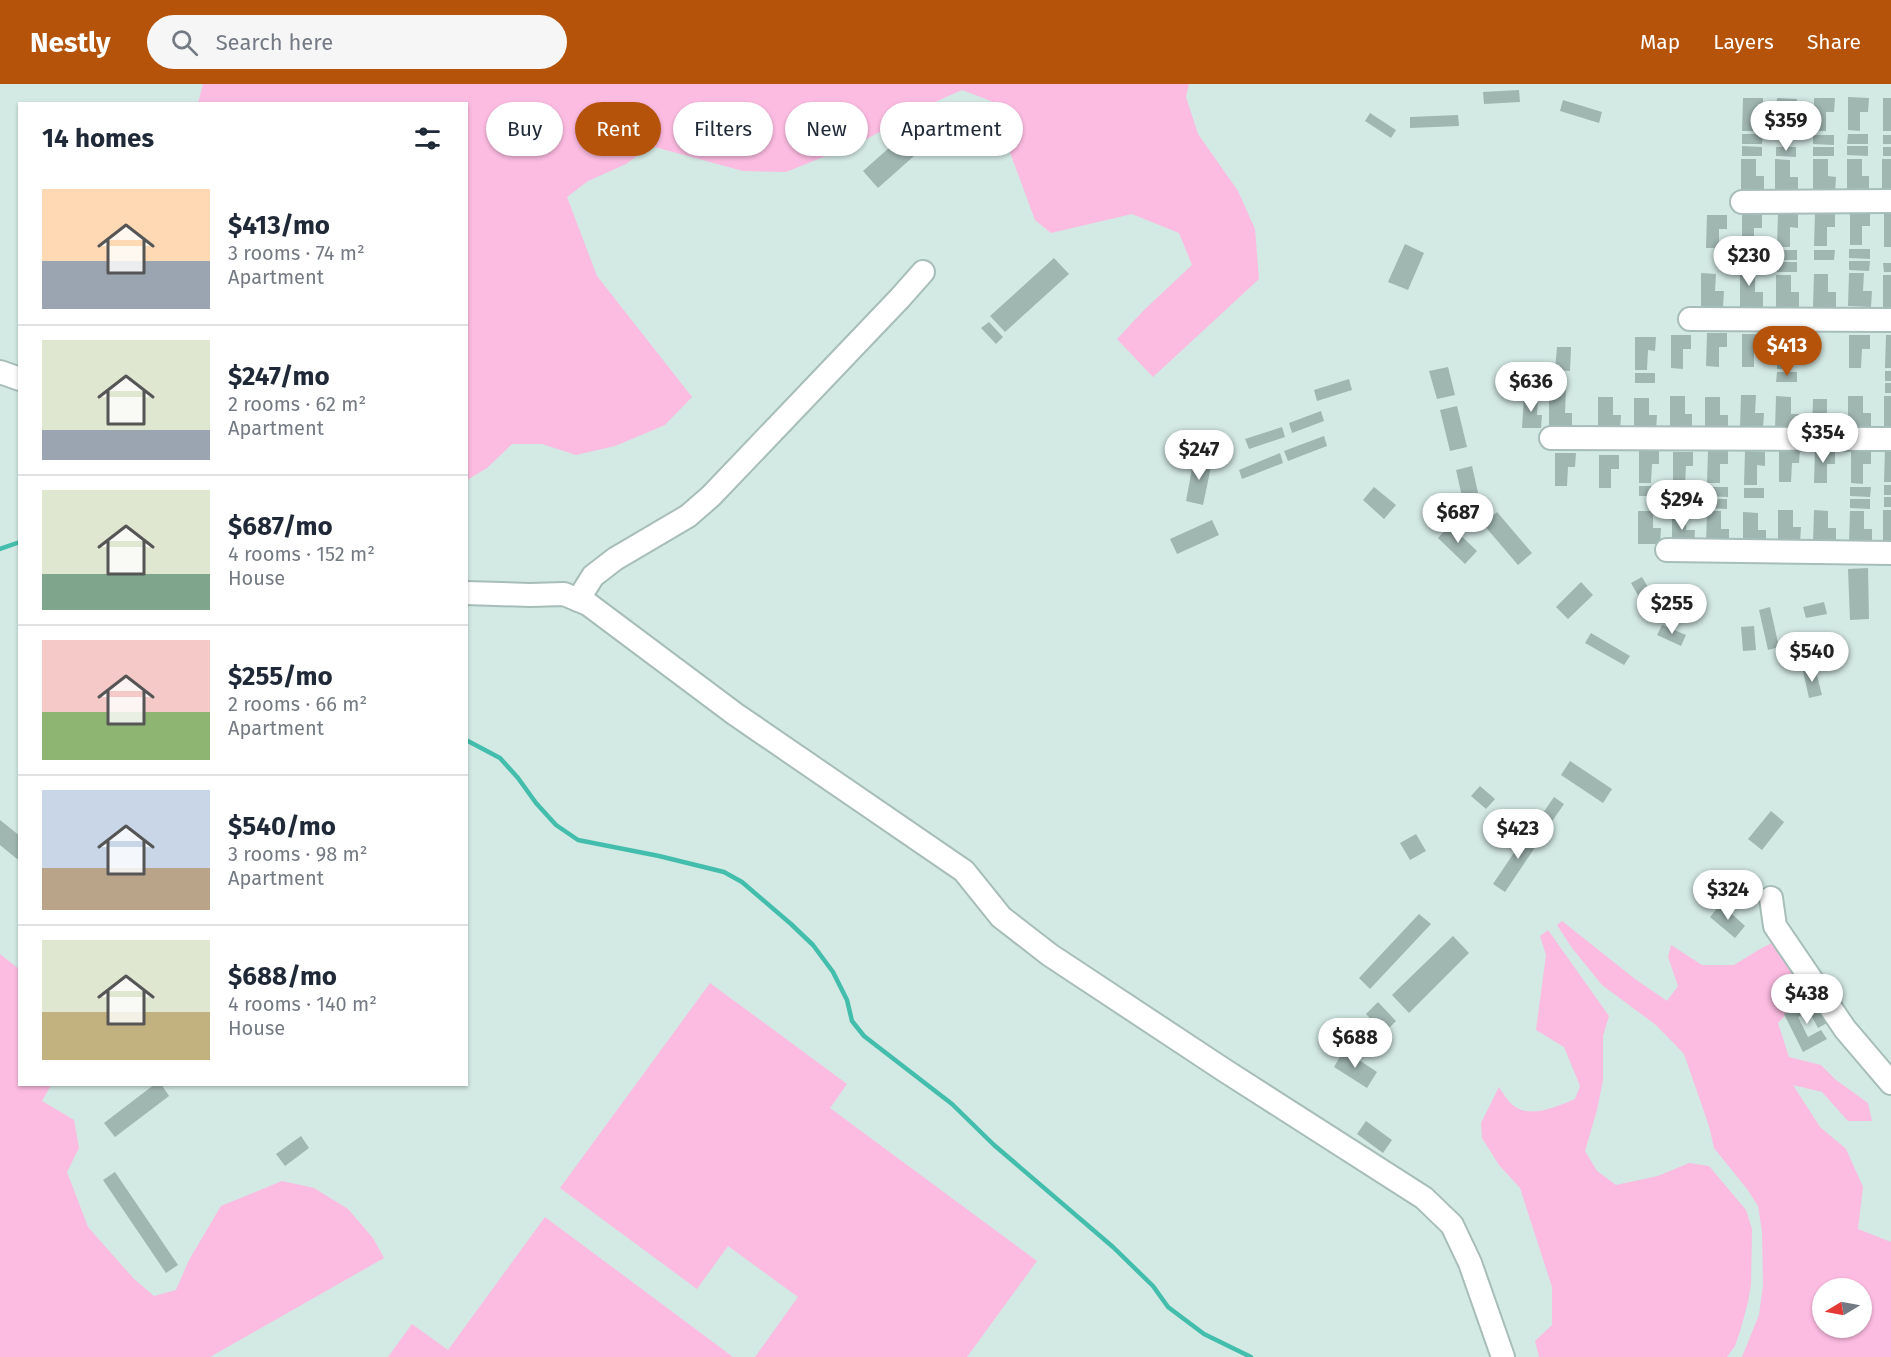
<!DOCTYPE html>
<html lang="en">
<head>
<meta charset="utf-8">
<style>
	body { margin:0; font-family:"Fira Sans",sans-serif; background:#f6f6f7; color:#1f2937; height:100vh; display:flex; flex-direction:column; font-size:22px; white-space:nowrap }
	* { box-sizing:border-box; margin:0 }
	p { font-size:20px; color:#747a83 }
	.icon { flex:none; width:33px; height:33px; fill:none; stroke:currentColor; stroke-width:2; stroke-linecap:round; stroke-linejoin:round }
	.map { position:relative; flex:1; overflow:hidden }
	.drawer { position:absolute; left:18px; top:18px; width:450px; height:984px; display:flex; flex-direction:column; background:#fff; border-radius:0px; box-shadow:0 2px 4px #0004 }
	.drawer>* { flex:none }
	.banner { position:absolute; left:486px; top:18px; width:570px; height:54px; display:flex; gap:12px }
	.needle { width:39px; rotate:260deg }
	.tools { position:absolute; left:1812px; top:1194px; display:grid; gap:12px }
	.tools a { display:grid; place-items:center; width:60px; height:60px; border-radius:50%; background:#fff; box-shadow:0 2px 4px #0004; font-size:30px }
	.price { position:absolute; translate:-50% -51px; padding:0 14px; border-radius:21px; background:#fff; color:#222; font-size:20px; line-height:39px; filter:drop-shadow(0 2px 3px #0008) }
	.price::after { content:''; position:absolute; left:50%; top:36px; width:18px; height:14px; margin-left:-9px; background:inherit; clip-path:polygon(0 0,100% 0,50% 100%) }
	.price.current { background:#b45309; color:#fff }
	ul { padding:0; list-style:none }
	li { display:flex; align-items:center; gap:18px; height:150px; padding:0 24px }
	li+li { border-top:2px solid #e0e1e3 }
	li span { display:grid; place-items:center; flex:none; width:168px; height:120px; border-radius:0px; color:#555 }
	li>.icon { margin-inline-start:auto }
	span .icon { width:72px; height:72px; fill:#fffc; stroke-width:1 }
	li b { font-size:26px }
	h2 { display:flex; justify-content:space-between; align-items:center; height:72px; padding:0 24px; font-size:26px }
	.tag { padding:0 21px; border-radius:27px; background:#fff; box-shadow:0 2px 4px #0004; font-size:21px; line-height:54px }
	.tag.current { background:#b45309; color:#fff }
	header { display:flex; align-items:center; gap:36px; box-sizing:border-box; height:84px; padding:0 30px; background:#b45309; color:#fff }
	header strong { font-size:28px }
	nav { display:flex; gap:33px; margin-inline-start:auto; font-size:21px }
	.search { width:420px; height:54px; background:#f6f6f7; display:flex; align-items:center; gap:15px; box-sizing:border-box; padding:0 21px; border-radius:33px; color:#747a83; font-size:22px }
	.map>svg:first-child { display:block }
	.green { fill:#fcbbe1; fill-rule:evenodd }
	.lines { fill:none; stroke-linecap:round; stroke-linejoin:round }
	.stream { stroke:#44beac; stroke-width:4.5 }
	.building { fill:#a0b6b1 }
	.minor-casing { stroke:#a7bdb8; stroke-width:26 }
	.minor { stroke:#fff; stroke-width:22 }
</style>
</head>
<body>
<header>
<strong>Nestly</strong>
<div class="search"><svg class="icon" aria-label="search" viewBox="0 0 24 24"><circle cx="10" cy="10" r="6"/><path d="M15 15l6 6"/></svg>Search here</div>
<nav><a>Map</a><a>Layers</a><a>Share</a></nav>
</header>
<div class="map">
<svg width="1891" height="1273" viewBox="0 0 1891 1273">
	<rect width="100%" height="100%" fill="#d3e9e4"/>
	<g class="green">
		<polygon points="203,0 1189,0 1186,13 1198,50 1238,107 1255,145 1259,195 1153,293 1117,255 1144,226 1192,181 1179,149 1132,130 1051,149 1035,136 991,17 962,6 935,18 863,57 786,88 743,87 651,62 626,80 588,97 567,113 597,192 692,313 665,341 615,362 576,371 542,360 512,360 487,384 467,396 466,20 198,19"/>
		<path d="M1562 837 1635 895 1667 917 1678 902 1668 873 1671 861 1702 881H1734L1760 865 1772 859C1806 886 1808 908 1778 939L1789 973 1821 981 1836 996 1868 1019 1872 1037H1848L1822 1008 1793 1001 1820 1043 1846 1065 1863 1103 1858 1145 1891 1158V1273H1742L1759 1231 1763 1201 1762 1147 1758 1122 1747 1105 1714 1064 1709 1042 1684 970 1656 941 1602 901 1572 864 1557 841ZM1822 1204H1862V1244H1822Z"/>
		<path d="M1548 846 1609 932 1603 952V996L1597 1026 1585 1067 1597 1087 1616 1101 1658 1092 1689 1079 1709 1082 1746 1126 1752 1145 1751 1200 1748 1218 1741 1244 1735 1262 1727 1273H1539L1535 1257 1552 1241V1203L1520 1104 1499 1081 1482 1054 1481 1039 1499 1003C1503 1009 1508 1018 1514 1022 1530 1035 1559 1022 1575 1015L1580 1002 1564 963 1536 946 1546 871 1540 852Z"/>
		<polygon points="0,870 19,885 20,1000 51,1001 42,1017 74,1036 79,1064 67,1088 88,1143 134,1195 154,1212 176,1206 189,1176 221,1122 282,1097 314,1104 348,1125 373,1154 384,1174 210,1273 0,1273"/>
		<polygon points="710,899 847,1000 830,1024 1037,1177 967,1273 755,1273 798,1213 728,1162 697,1205 560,1104"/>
		<polygon points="545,1133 733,1273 388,1273 412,1240 448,1266"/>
	</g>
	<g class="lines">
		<g class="stream">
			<polyline points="0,465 20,458"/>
			<polyline points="466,656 500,674 518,694 536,719 556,741 578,756 659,772 724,788 742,798 791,840 813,861 833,888 847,916 852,937 864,952 952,1020 994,1061 1113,1163 1153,1202 1168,1223 1204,1250 1251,1273"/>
		</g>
	</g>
	<g class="building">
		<polygon points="1519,6 1520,18 1484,20 1483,8"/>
		<polygon points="1848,13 1869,14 1868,28 1860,28 1860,47 1848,46"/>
		<polygon points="1743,14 1763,14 1763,28 1755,28 1755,47 1742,47"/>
		<polygon points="1777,14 1797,15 1797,28 1789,28 1788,48 1776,48"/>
		<polygon points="1814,14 1835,14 1834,28 1826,28 1826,47 1814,47"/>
		<rect x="1883" y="14" width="8" height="33"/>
		<polygon points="1563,16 1602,28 1599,39 1560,27"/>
		<polygon points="1370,29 1396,46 1391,54 1365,37"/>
		<polygon points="926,31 941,48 878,104 863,87"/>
		<polygon points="1458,31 1459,42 1410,44 1410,33"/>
		<polygon points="1742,50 1763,50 1762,60 1742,60"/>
		<polygon points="1848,50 1868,50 1868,60 1847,60"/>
		<polygon points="1813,51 1834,51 1834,61 1813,60"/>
		<rect x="1883" y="51" width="8" height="9"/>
		<polygon points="1742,62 1762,63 1762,72 1742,72"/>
		<polygon points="1847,62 1868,62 1868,72 1847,71"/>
		<polygon points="1776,63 1796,63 1796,73 1776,72"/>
		<rect x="1813" y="63" width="21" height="9"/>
		<rect x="1883" y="63" width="8" height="9"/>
		<polygon points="1741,75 1756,75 1756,92 1764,92 1764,108 1741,108"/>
		<polygon points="1775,75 1790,76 1790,93 1798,93 1798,109 1775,109"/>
		<polygon points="1813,75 1828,75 1828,92 1836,93 1835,109 1813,108"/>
		<polygon points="1847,75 1862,75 1862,92 1869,92 1869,108 1847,108"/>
		<rect x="1882" y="75" width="9" height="33"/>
		<polygon points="1850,128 1870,128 1870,142 1862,142 1862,161 1850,161"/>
		<polygon points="1778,129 1798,130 1798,144 1790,143 1790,163 1777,163"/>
		<polygon points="1815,129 1835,129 1835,143 1827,143 1827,162 1814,162"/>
		<polygon points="1742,130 1762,130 1762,144 1754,144 1754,163 1742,163"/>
		<rect x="1884" y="130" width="7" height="33"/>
		<polygon points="1707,131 1727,131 1727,145 1719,145 1719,164 1706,164"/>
		<polygon points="1405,160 1424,169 1408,206 1388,198"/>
		<polygon points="1849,165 1870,165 1870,175 1849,174"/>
		<polygon points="1742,166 1762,167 1762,177 1741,176"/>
		<rect x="1777" y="166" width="20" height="10"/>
		<polygon points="1814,166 1835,166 1834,176 1814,176"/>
		<polygon points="1054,174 1069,190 1005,248 990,232"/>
		<polygon points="1849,177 1870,177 1869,187 1849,186"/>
		<polygon points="1740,178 1755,178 1755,208 1763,208 1763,224 1740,223"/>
		<rect x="1777" y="178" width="20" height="10"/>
		<polygon points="1883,179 1891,179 1891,188 1884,188"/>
		<polygon points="1701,189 1716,190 1715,207 1724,207 1723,223 1701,223"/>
		<polygon points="1849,189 1864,189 1863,207 1872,207 1871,223 1848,222"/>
		<polygon points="1814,190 1828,190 1828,208 1836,208 1836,224 1813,223"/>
		<polygon points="1776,191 1791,191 1791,208 1799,208 1799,224 1776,224"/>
		<rect x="1883" y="191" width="8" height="33"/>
		<polygon points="989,238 1003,253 996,260 981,244"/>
		<polygon points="1707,249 1727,249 1727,263 1719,263 1719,283 1706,282"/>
		<polygon points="1742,250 1762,250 1762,264 1754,264 1754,283 1742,283"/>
		<polygon points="1671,251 1691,251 1691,265 1683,265 1683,285 1671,284"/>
		<polygon points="1777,251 1797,252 1797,266 1790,266 1789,285 1777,285"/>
		<polygon points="1849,251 1870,251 1870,265 1862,265 1861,284 1849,284"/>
		<polygon points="1886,251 1891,251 1891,284 1885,284"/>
		<polygon points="1635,253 1656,253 1655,267 1648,266 1647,286 1635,286"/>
		<polygon points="1557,263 1571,263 1570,287 1555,286"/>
		<polygon points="1448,283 1455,311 1437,315 1429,287"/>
		<rect x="1885" y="287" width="6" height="10"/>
		<polygon points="1777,288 1797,288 1797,298 1776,298"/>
		<rect x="1635" y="289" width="20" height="10"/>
		<polygon points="1349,295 1352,306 1317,317 1314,306"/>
		<rect x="1885" y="299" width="6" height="10"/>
		<polygon points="1549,305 1566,306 1565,329 1572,329 1572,345 1549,344"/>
		<polygon points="1741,311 1756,311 1755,329 1764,329 1763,345 1740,344"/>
		<polygon points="1524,312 1538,313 1537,331 1542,331 1541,344 1522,344"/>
		<polygon points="1670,312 1685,312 1685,330 1692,330 1692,346 1670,346"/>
		<polygon points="1776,312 1791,313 1791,330 1799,330 1798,346 1775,346"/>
		<polygon points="1848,312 1863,312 1863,329 1871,329 1871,345 1848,345"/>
		<rect x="1884" y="312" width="7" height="33"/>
		<polygon points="1598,313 1613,313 1613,331 1621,331 1620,347 1598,346"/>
		<polygon points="1705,313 1720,313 1720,331 1728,331 1728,347 1705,346"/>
		<polygon points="1634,314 1649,314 1649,331 1657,331 1656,347 1634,347"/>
		<polygon points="1813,315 1827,315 1827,332 1835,332 1835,348 1812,348"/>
		<polygon points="1457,322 1467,363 1450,367 1440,326"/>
		<polygon points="1321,327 1324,337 1292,349 1289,339"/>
		<polygon points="1282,343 1285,353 1249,365 1245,355"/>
		<polygon points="1324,352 1327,362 1288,377 1284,367"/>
		<polygon points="1779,365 1800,365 1799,379 1792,379 1791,398 1779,398"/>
		<polygon points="1815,365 1835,366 1835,380 1827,380 1827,399 1814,399"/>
		<polygon points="1885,365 1891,365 1891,398 1884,398"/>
		<polygon points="1639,366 1659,366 1659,380 1652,380 1651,399 1639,399"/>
		<polygon points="1708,366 1728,366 1728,380 1720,380 1720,399 1707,399"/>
		<polygon points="1851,366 1871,366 1871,380 1863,380 1863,400 1851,399"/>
		<polygon points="1745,367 1765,368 1765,382 1757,381 1757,401 1744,401"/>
		<polygon points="1673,368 1693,368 1693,382 1686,382 1685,401 1673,401"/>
		<polygon points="1280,369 1283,379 1242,395 1239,386"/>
		<polygon points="1555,369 1576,369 1575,383 1568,383 1567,402 1555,402"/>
		<polygon points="1599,371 1619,371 1619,385 1611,385 1611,404 1599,404"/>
		<polygon points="1194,374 1212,378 1203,421 1186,417"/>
		<polygon points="1472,382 1479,413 1463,417 1456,386"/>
		<rect x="1884" y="401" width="7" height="10"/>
		<rect x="1639" y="402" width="20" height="10"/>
		<polygon points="1374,403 1396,421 1384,435 1363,416"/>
		<polygon points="1707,403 1728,403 1728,413 1707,412"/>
		<polygon points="1850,403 1871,403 1870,413 1850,412"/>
		<rect x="1744" y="404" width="20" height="10"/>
		<rect x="1884" y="413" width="7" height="10"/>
		<polygon points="1707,415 1727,415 1727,425 1707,424"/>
		<polygon points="1850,415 1870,415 1870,425 1850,424"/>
		<polygon points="1778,426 1793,426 1793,443 1801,443 1800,459 1778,459"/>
		<polygon points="1814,426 1828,427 1828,444 1836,444 1836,460 1813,460"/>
		<rect x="1883" y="426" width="8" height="33"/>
		<polygon points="1638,427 1653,427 1653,444 1661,444 1660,460 1638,460"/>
		<polygon points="1707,427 1721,427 1721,445 1729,445 1729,461 1706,460"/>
		<polygon points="1850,427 1864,427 1864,445 1872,445 1872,461 1849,460"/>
		<polygon points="1497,428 1532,469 1518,481 1483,440"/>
		<polygon points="1743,428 1758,429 1758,446 1766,446 1766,462 1743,462"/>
		<polygon points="1672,429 1687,429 1686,446 1695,446 1694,462 1672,462"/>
		<polygon points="1212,436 1219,451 1177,470 1170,455"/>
		<polygon points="1450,441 1477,467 1465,480 1438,454"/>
		<polygon points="1868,484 1869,535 1850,536 1848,485"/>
		<polygon points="1642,493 1659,522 1648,529 1631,499"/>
		<polygon points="1581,498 1593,511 1568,535 1556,523"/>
		<polygon points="1824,518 1827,530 1806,534 1803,523"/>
		<polygon points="1770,523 1779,563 1768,566 1759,526"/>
		<polygon points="1662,541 1686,551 1681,562 1657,551"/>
		<polygon points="1754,542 1756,566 1743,567 1741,543"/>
		<polygon points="1591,549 1630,572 1624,581 1585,559"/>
		<polygon points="1815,584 1822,611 1809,614 1803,587"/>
		<polygon points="1570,677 1612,705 1603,719 1561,691"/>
		<polygon points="1480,702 1495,715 1486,725 1471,712"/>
		<polygon points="1554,713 1564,720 1544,749 1534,742"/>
		<polygon points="1771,727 1784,738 1762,766 1748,755"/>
		<polygon points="0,736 20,752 20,772 17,775 0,761"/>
		<polygon points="1530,745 1542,753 1505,808 1493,800"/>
		<polygon points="1416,750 1426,767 1410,776 1400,759"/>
		<polygon points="1721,820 1745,842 1735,854 1710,833"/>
		<polygon points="1419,830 1431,840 1370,905 1359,894"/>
		<polygon points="1453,852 1469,869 1409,929 1392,911"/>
		<polygon points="1814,914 1827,939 1818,944 1809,927 1798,933 1808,953 1821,946 1827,955 1803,968 1784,930"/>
		<polygon points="1378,918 1396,937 1384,949 1366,930"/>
		<polygon points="1344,966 1377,988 1367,1004 1334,983"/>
		<polygon points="155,1000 161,1000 169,1012 115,1053 104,1039"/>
		<polygon points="1366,1037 1392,1056 1383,1069 1357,1050"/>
		<polygon points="301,1052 309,1064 285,1082 276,1070"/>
		<polygon points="115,1088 178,1181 166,1189 103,1096"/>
	</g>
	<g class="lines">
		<defs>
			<g id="minor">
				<polyline points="1742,118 1891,117"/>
				<polyline points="1690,235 1891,236"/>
				<polyline points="0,288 20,295"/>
				<polyline points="1551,354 1891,355"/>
				<polyline points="1667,466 1891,469"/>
				<polyline points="466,509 530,511 564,510 588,520 735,630 964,787 1001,833 1050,871 1224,986 1424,1114 1452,1141 1470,1179 1503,1273"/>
				<polyline points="578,516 593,492 615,475 688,432 711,412 900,214 923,188"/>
				<polyline points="1771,814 1775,842 1845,945 1891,999"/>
			</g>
		</defs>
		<use href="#minor" class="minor-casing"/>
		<use href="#minor" class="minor"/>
	</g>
</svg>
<div class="tools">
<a><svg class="needle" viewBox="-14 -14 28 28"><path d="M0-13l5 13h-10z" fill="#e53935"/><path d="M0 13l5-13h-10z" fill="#747a83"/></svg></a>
</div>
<b class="price" style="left:1786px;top:68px">$359</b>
<b class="price" style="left:1749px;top:203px">$230</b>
<b class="price current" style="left:1787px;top:293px">$413</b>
<b class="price" style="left:1531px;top:329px">$636</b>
<b class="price" style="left:1823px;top:380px">$354</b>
<b class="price" style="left:1199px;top:397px">$247</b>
<b class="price" style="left:1682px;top:447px">$294</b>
<b class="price" style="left:1458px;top:460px">$687</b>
<b class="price" style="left:1672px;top:551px">$255</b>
<b class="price" style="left:1812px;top:599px">$540</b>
<b class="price" style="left:1518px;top:776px">$423</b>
<b class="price" style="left:1728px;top:837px">$324</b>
<b class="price" style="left:1807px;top:941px">$438</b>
<b class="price" style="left:1355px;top:985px">$688</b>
<div class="banner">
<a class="tag">Buy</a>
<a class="tag current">Rent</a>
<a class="tag">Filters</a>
<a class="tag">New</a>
<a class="tag">Apartment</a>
</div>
<section class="drawer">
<h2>14 homes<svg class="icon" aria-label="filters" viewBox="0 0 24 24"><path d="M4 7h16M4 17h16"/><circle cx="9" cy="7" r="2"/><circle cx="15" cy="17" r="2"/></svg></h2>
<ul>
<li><span style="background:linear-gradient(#ffd9b3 60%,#9aa5b1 0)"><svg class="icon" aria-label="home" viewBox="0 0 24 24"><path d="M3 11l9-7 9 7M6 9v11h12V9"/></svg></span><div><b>$413/mo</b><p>3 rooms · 74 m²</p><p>Apartment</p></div></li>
<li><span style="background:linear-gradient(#dfe7d0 75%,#9aa5b1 0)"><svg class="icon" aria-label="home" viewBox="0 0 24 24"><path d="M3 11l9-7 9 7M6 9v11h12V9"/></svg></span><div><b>$247/mo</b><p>2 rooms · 62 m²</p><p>Apartment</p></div></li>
<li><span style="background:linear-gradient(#dfe7d0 70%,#7fa58c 0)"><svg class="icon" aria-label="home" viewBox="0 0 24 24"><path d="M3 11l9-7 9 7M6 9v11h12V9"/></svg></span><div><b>$687/mo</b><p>4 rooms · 152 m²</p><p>House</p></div></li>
<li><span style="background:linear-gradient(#f6c9c9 60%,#8fb573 0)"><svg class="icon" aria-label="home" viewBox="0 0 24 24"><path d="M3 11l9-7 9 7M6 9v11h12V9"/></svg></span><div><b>$255/mo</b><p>2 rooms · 66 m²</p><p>Apartment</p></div></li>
<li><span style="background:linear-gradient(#c9d6e8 65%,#b9a48a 0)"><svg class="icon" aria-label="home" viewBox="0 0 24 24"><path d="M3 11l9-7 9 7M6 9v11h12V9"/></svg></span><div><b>$540/mo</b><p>3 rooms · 98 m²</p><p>Apartment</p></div></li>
<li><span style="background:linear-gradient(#dfe7d0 60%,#c2b280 0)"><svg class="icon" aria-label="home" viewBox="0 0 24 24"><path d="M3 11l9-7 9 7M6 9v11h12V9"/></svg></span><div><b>$688/mo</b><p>4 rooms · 140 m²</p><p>House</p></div></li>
</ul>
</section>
</div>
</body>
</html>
